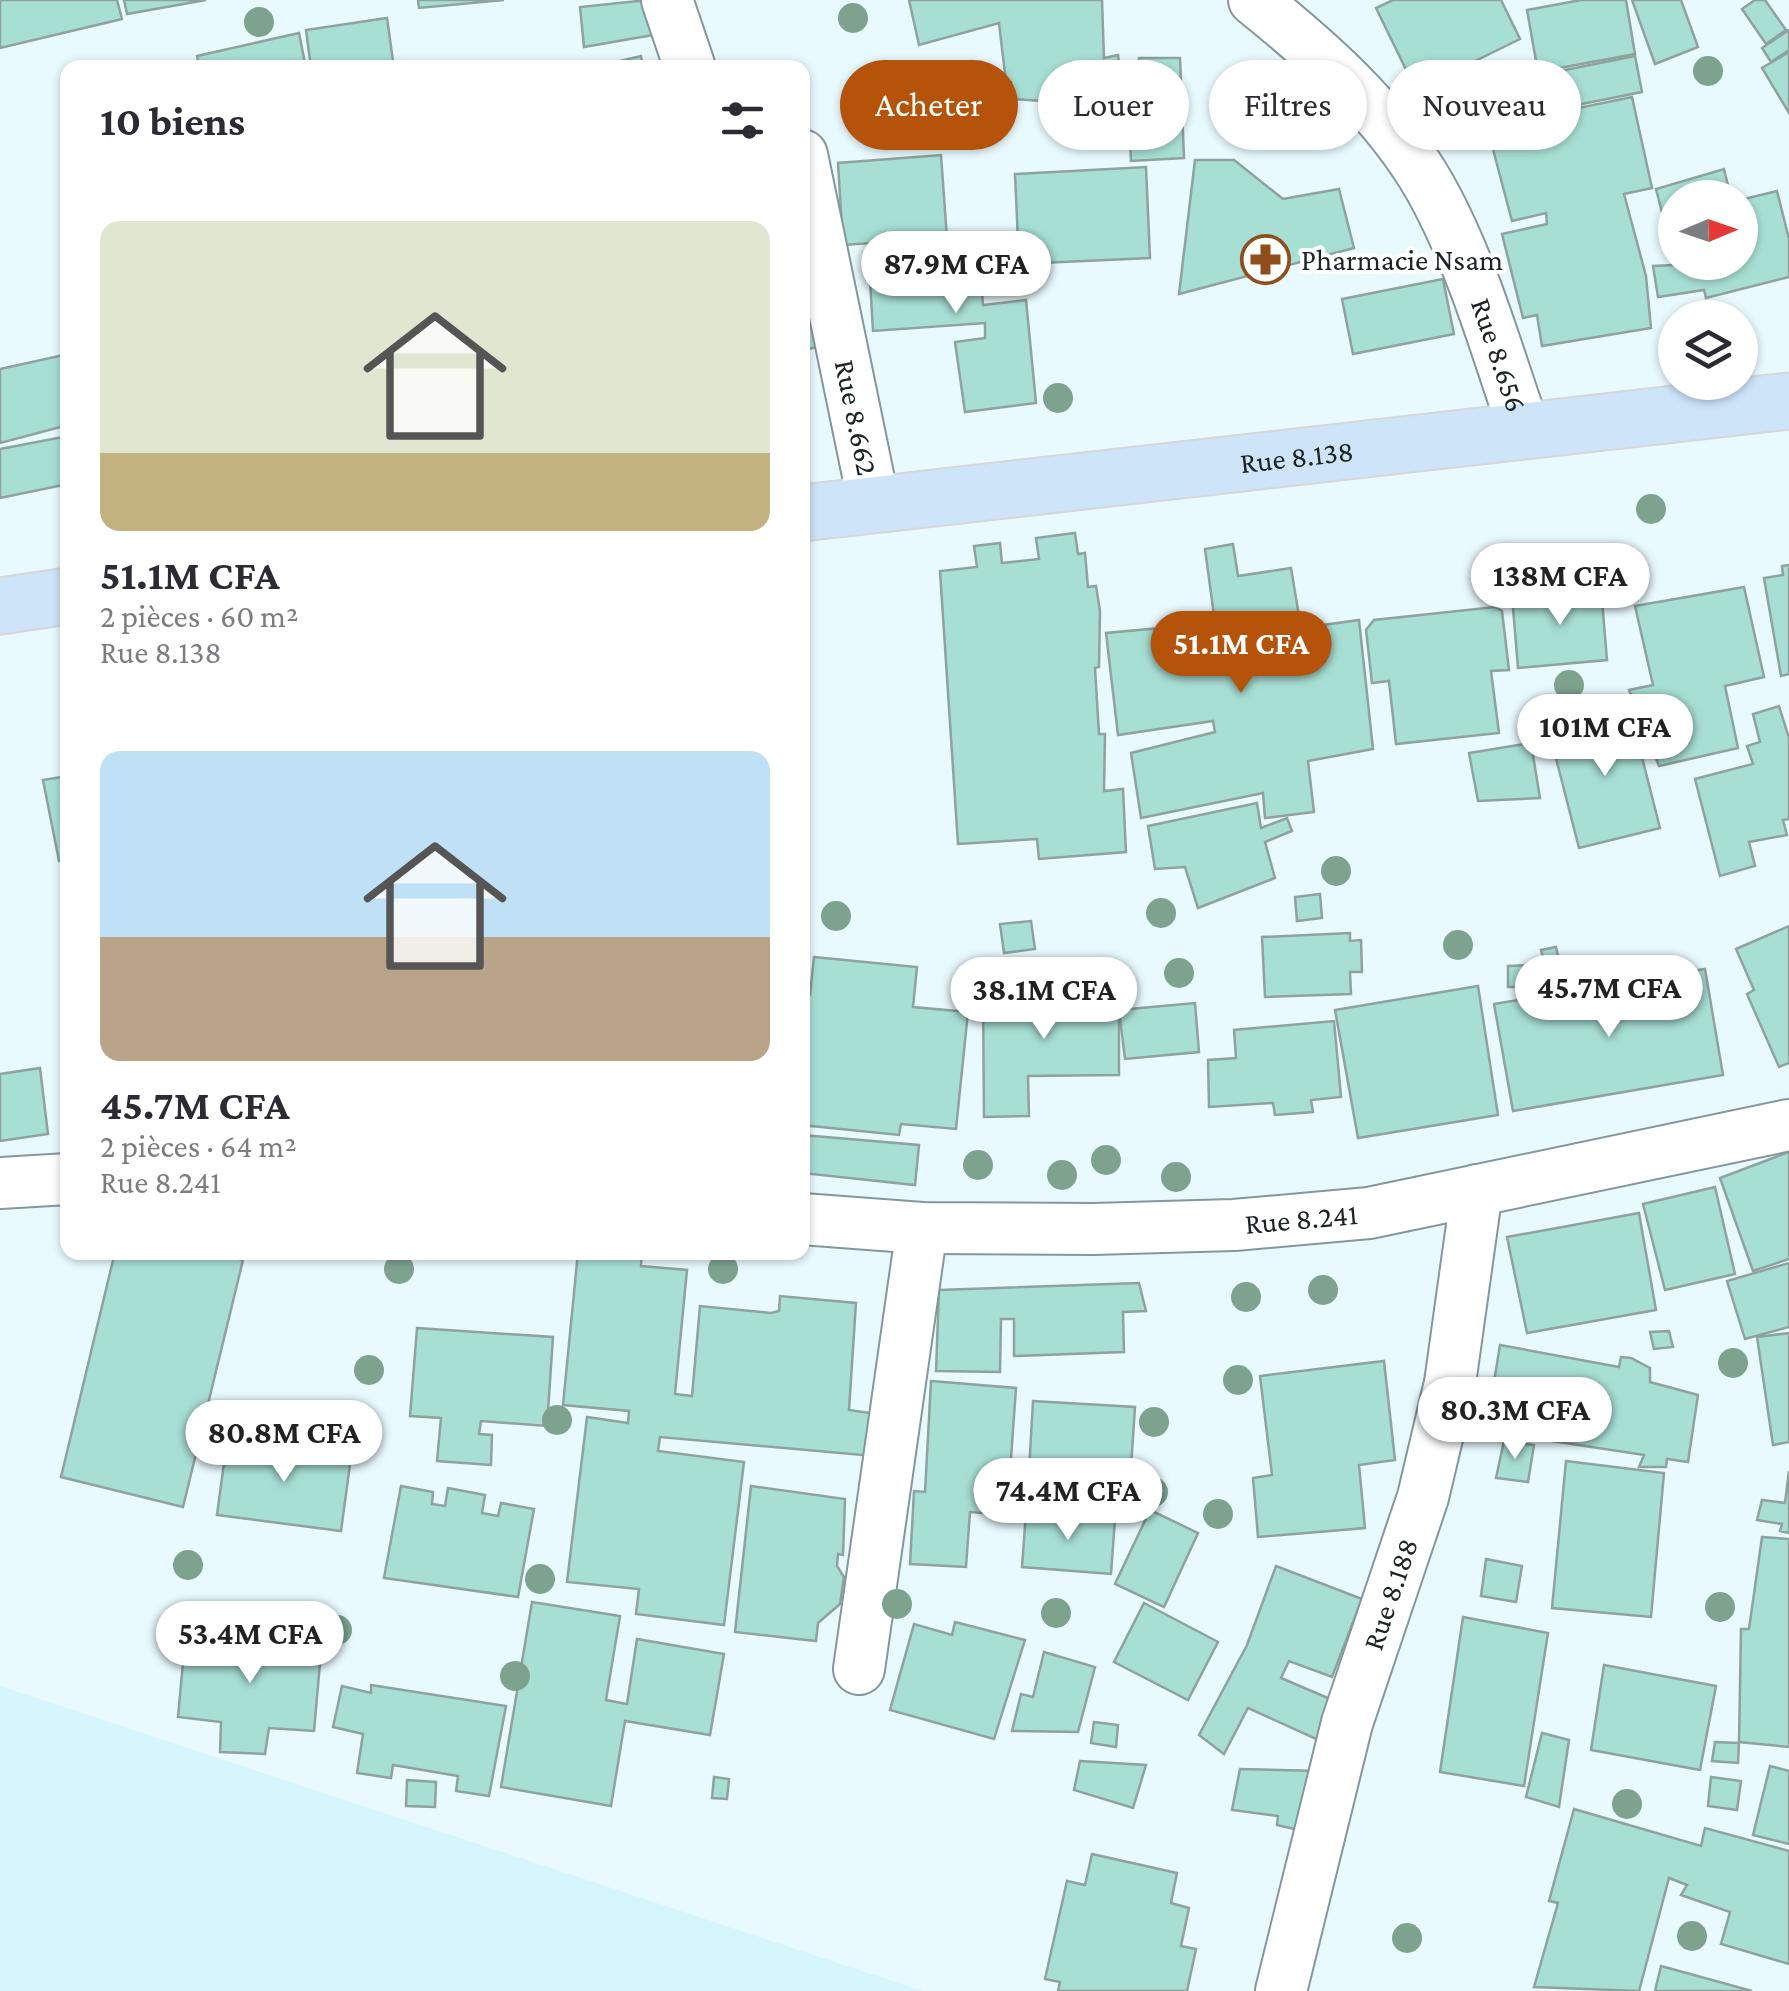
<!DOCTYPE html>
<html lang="fr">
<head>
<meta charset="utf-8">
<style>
	body { margin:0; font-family:"Crimson Pro",serif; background:#f2f2f3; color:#2b2b33; height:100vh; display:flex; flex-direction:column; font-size:38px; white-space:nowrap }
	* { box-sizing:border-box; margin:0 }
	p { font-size:32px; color:#7c7c81 }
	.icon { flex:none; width:55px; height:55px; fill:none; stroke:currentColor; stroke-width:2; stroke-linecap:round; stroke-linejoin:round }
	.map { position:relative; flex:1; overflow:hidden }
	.side { position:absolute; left:60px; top:60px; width:750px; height:1200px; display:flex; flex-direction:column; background:#fff; border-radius:20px; box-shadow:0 2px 8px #0004 }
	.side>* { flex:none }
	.guide { position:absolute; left:840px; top:60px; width:798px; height:90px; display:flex; gap:20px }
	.needle { width:65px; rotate:88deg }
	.tools { position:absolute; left:1658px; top:180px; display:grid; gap:20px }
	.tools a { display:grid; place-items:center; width:100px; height:100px; border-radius:50%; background:#fff; box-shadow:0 2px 8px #0004; font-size:50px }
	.price { position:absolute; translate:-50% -85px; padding:0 22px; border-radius:35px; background:#fff; color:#222; font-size:32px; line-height:65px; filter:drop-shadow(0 2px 5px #0008) }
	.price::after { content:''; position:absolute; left:50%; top:60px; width:30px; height:22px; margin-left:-15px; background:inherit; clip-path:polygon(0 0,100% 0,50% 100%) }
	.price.selected { background:#b45309; color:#fff }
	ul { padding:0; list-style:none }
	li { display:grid; align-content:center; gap:20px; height:530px; padding:0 40px }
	li span { display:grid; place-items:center; height:310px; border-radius:20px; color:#555 }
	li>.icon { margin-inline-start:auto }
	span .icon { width:180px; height:180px; fill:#fffc; stroke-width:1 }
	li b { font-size:42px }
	h2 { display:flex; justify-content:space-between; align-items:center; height:120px; padding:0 40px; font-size:42px }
	.tag { padding:0 35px; border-radius:45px; background:#fff; box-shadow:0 2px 8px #0004; font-size:35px; line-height:90px }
	.tag.selected { background:#b45309; color:#fff }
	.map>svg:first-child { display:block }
	.built { fill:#d7f5fd }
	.building { fill:#a8dfd5; stroke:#8ea29e; stroke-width:2.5 }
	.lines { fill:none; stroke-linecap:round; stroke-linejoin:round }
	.street-casing { stroke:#83979c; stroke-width:54 }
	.primary-casing { stroke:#d6d7d8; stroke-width:59 }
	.street { stroke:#fff; stroke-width:50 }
	.primary { stroke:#cde4f9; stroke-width:55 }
	.tree { fill:#7da38f }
	.labels { text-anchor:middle; stroke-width:8; stroke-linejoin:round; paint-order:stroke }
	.poi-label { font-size:30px; fill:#1b2325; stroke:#fff; text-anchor:start }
	.street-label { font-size:30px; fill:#1b2325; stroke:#fff }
</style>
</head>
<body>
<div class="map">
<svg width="1789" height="1991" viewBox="0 0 1789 1991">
	<rect width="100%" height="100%" fill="#e9faff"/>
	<polygon class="built" points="0,1686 923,1991 0,1991"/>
	<g class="building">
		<polygon points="0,0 117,0 122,19 0,48"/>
		<polygon points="124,0 206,0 127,14"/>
		<polygon points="418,0 504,0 419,8"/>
		<polygon points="648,0 659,34 584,47 580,7"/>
		<polygon points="909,0 1102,0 1104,58 1118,55 1126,118 1074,123 1072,115 1060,116 1058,105 1044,108 1043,101 1013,99 1011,82 1006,82 999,23 919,45"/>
		<polygon points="1393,0 1501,0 1520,39 1416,90 1376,8"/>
		<polygon points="1581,0 1626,0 1635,54 1538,72 1527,10"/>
		<polygon points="1632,0 1681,0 1698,47 1655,64"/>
		<polygon points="1755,0 1765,0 1786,30 1766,44 1742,9"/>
		<polygon points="387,18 394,68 311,68 306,30"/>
		<polygon points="1789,30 1789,50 1771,62 1762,48"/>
		<polygon points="299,33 306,68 200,68 197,56"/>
		<polygon points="1789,52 1789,113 1762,68"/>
		<polygon points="641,56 643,68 590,68"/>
		<polygon points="1635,56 1642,92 1542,112 1535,76"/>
		<polygon points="1139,58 1180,58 1184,158 1131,161 1130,140 1143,139"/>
		<polygon points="1515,97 1520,120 1632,97 1652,188 1624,194 1646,276 1651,328 1542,346 1537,315 1523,318 1502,234 1547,224 1546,213 1512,221 1481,104"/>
		<polygon points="941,155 947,238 843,245 838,163"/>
		<polygon points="1195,160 1234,160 1283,199 1339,189 1354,248 1179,294"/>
		<polygon points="1146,167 1150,258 1019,264 1015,174"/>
		<polygon points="1724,169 1731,198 1675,198 1675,262 1656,189"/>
		<polygon points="1777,191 1789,239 1789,277 1706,298 1704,290 1658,297 1653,266 1740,262 1740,200"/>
		<polygon points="978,238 983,305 1026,300 1036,403 965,412 955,342 985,338 985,323 873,331 868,245"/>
		<polygon points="802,263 829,345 802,350"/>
		<polygon points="1443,279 1454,334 1353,354 1342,299"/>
		<polygon points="68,354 68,425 0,443 0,369"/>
		<polygon points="68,436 68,484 0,498 0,449"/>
		<polygon points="1075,533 1078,554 1085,553 1088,587 1096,586 1100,611 1099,667 1095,668 1099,734 1105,734 1104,791 1123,789 1126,852 1039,859 1037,839 958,844 940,571 977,567 974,546 1000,543 1002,563 1039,559 1036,538"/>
		<polygon points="1233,544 1238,576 1291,568 1301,628 1359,620 1373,749 1308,761 1314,812 1265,818 1263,793 1141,818 1131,753 1215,732 1213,721 1118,735 1106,633 1215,623 1205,549"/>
		<polygon points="1789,565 1789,674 1781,676 1764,578 1783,575 1782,566"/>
		<polygon points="1744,587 1764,677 1725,686 1738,748 1659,766 1629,690 1653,685 1635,606"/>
		<polygon points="1601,588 1607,660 1518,668 1512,596"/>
		<polygon points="1495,607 1502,611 1509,670 1491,671 1499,733 1396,744 1389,681 1372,683 1366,630 1374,620"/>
		<polygon points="1779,706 1789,738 1789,819 1783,820 1787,835 1749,842 1755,866 1720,876 1695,779 1753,764 1747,746 1760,742 1753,714"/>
		<polygon points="1630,710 1660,828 1579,848 1549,731"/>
		<polygon points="1531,743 1540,798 1478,801 1469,753"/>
		<polygon points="68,776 68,860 59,861 43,780"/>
		<polygon points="1257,803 1261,828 1287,818 1292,831 1265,842 1275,878 1198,908 1185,867 1155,869 1148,826"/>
		<polygon points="1320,894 1322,918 1297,921 1295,897"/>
		<polygon points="1031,921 1035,949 1004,953 1000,924"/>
		<polygon points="1789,926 1789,1063 1779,1067 1747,994 1754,990 1736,949"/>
		<polygon points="1350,933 1350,941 1361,940 1362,972 1350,972 1351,994 1265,997 1262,937"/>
		<polygon points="1556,947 1561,969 1547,973 1541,950"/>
		<polygon points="814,957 917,967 913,1007 968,1012 956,1129 901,1124 899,1135 802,1125 802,995 810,995"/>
		<polygon points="1533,965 1534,987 1508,987 1508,966"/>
		<polygon points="1705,969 1723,1075 1513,1111 1494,1004"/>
		<polygon points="1095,984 1095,1013 1119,1012 1119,1075 1028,1076 1029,1116 984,1117 983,995 1031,995 1031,985"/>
		<polygon points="1478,986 1498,1115 1358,1138 1335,1010"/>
		<polygon points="1195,1003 1199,1052 1125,1059 1119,1010"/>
		<polygon points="1334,1021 1341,1097 1311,1100 1313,1112 1275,1115 1273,1103 1209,1107 1208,1060 1236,1058 1234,1030"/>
		<polygon points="40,1068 48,1134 0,1141 0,1074"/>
		<polygon points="802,1135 919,1145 915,1185 802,1173"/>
		<polygon points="1789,1152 1789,1259 1753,1271 1720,1178"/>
		<polygon points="1715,1187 1735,1274 1665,1290 1643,1204"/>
		<polygon points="1639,1213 1656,1310 1527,1333 1507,1237"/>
		<polygon points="115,1252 213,1252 243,1260 183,1507 61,1477"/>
		<polygon points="578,1252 642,1252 641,1266 687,1270 675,1394 692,1396 700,1306 771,1313 779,1311 780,1296 856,1303 849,1410 877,1414 873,1456 660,1437 658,1451 744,1462 724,1625 636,1614 639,1589 567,1582 587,1417 628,1423 629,1411 563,1405"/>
		<polygon points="1789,1263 1789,1327 1745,1339 1727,1281"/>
		<polygon points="1139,1283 1146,1311 1123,1312 1124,1352 1014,1356 1014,1319 1001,1319 1000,1372 936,1371 939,1290"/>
		<polygon points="417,1328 553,1337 547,1426 481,1421 479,1434 492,1435 491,1465 437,1461 441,1418 410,1416"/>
		<polygon points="1669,1331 1673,1347 1654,1349 1650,1332"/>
		<polygon points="1789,1333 1789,1442 1773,1445 1757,1337"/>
		<polygon points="1500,1345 1619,1367 1621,1357 1631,1358 1650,1368 1650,1382 1698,1395 1688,1462 1667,1459 1666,1467 1639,1467 1644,1455 1486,1431"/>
		<polygon points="1384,1361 1395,1460 1359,1465 1365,1528 1258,1537 1253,1478 1272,1475 1260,1376"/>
		<polygon points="931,1381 1016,1388 1007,1515 970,1512 966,1567 910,1564 914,1491 925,1492"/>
		<polygon points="1033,1401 1135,1407 1128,1513 1027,1506"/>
		<polygon points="281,1432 300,1435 298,1450 351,1457 341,1531 217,1515 227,1441 279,1447"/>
		<polygon points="1504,1441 1534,1445 1528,1482 1496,1478"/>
		<polygon points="1566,1461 1664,1473 1651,1617 1552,1608"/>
		<polygon points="1789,1471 1789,1533 1780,1531 1782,1524 1757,1520 1762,1500 1785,1503"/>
		<polygon points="401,1486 433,1492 432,1504 445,1506 448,1488 485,1495 482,1513 498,1516 501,1503 534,1509 518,1597 384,1578"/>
		<polygon points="751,1486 845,1499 843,1555 838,1554 837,1566 844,1577 840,1604 818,1623 816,1641 735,1632"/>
		<polygon points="1150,1510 1198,1533 1164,1607 1115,1584"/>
		<polygon points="1026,1512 1115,1519 1111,1574 1022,1567"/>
		<polygon points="1762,1537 1789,1539 1789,1747 1739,1742 1741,1629 1749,1629"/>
		<polygon points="1486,1559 1522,1566 1516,1602 1481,1596"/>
		<polygon points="1276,1566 1362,1599 1332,1677 1289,1661 1281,1678 1342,1704 1325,1743 1248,1708 1224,1754 1199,1735 1247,1645"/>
		<polygon points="532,1602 620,1616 606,1700 627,1704 637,1639 724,1654 710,1735 625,1721 611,1806 501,1787"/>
		<polygon points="1144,1603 1218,1642 1188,1700 1114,1662"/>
		<polygon points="1463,1617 1548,1633 1524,1786 1440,1772"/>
		<polygon points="955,1622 1025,1640 994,1739 890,1710 914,1624 952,1635"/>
		<polygon points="186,1630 322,1641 314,1731 269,1728 265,1754 220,1752 221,1722 178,1717"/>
		<polygon points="1044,1652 1095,1667 1078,1732 1012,1731 1021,1694 1033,1697"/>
		<polygon points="1604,1665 1716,1686 1700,1770 1591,1750"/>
		<polygon points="371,1685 506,1706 489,1796 456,1791 458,1776 393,1765 391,1778 357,1773 363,1734 333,1727 342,1686 371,1693"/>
		<polygon points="1094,1722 1118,1725 1116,1747 1091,1743"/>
		<polygon points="1542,1733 1569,1740 1559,1807 1526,1797"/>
		<polygon points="1715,1742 1739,1743 1738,1763 1712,1761"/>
		<polygon points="1080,1761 1146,1765 1133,1808 1074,1790"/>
		<polygon points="1770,1766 1789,1771 1789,1844 1753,1835"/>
		<polygon points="1240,1769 1318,1771 1307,1832 1277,1825 1278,1816 1232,1810"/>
		<polygon points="714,1777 729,1779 727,1799 712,1798"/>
		<polygon points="1711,1777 1741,1781 1737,1810 1708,1806"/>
		<polygon points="407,1780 436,1782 435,1807 406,1806"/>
		<polygon points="1574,1809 1701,1846 1705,1828 1789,1851 1789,1964 1721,1944 1730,1912 1681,1895 1687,1885 1669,1878 1639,1991 1534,1987 1558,1903 1549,1901"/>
		<polygon points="1092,1854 1177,1873 1171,1903 1189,1908 1181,1946 1196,1949 1187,1991 1058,1991 1060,1982 1045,1979 1067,1881 1085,1885"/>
		<polygon points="1661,1966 1752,1991 1655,1991"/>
	</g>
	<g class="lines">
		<defs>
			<g id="street">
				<polyline points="667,0 690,68"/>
				<path id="s1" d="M1254 0C1325 57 1396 120 1438 202 1476 275 1498 355 1525 432"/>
				<path id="s2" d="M802 155 874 504"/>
				<polyline points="0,1183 68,1179"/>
				<path id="s3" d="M802 1219 922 1228 1093 1229 1234 1225 1369 1213 1789 1125"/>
				<polyline points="859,1669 922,1228"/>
				<path id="s4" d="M1281 1991 1347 1723 1423 1497 1450 1383 1477 1190"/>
			</g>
			<g id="primary">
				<path id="s5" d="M802 513 1789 401"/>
				<polyline points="0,606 68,596"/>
			</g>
		</defs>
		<use href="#street" class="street-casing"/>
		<use href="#primary" class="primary-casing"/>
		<use href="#street" class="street"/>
		<use href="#primary" class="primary"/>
	</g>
	<g class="tree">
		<circle cx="853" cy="18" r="15"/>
		<circle cx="259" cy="22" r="15"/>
		<circle cx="1708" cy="71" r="15"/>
		<circle cx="1296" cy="110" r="15"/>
		<circle cx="961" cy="120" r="15"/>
		<circle cx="1058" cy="398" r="15"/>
		<circle cx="1651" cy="509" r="15"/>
		<circle cx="1569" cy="685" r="15"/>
		<circle cx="1336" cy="871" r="15"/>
		<circle cx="1161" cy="913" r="15"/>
		<circle cx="836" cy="916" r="15"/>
		<circle cx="1458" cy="945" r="15"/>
		<circle cx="1012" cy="973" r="15"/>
		<circle cx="1179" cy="973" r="15"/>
		<circle cx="1106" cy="1160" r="15"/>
		<circle cx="978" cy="1165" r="15"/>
		<circle cx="1062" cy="1175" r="15"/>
		<circle cx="1176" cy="1177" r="15"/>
		<circle cx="399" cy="1269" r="15"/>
		<circle cx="723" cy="1269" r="15"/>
		<circle cx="1323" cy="1290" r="15"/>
		<circle cx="1246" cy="1297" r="15"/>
		<circle cx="1733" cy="1363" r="15"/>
		<circle cx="369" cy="1370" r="15"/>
		<circle cx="1238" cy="1380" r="15"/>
		<circle cx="557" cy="1420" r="15"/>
		<circle cx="1154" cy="1422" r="15"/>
		<circle cx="1153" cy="1492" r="15"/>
		<circle cx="1218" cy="1514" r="15"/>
		<circle cx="188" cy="1565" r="15"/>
		<circle cx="540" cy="1579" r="15"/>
		<circle cx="897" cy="1604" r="15"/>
		<circle cx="1720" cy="1607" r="15"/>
		<circle cx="1056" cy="1613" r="15"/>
		<circle cx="337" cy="1630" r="15"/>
		<circle cx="515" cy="1676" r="15"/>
		<circle cx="1627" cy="1804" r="15"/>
		<circle cx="1692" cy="1936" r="15"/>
		<circle cx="1407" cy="1938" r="15"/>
	</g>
	<defs>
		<symbol id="pharmacy-ring" viewBox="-11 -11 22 22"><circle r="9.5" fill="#fff" stroke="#904e1c" stroke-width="1.5"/><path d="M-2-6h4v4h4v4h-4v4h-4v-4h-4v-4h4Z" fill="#904e1c"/></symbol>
	</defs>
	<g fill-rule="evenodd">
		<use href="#pharmacy-ring" x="1238" y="232" width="55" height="55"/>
	</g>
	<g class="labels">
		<g class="poi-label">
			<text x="1301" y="270">Pharmacie Nsam</text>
		</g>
		<g class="street-label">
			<text dy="10" stroke="none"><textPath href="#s1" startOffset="440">Rue 8.656</textPath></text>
			<text dy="10" stroke="none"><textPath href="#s2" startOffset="268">Rue 8.662</textPath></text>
			<text dy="10" stroke="none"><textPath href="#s5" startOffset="498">Rue 8.138</textPath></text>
			<text dy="10" stroke="none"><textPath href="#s3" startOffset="500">Rue 8.241</textPath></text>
			<text dy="10" stroke="none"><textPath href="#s4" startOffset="412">Rue 8.188</textPath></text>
		</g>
	</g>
</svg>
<div class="tools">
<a><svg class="needle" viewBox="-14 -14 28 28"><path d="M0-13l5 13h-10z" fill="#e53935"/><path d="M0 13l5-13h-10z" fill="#7c7c81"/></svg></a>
<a><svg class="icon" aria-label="layers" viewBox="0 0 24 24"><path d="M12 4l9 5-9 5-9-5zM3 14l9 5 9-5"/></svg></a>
</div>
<b class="price" style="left:956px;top:316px">87.9M CFA</b>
<b class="price" style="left:1560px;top:628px">138M CFA</b>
<b class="price selected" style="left:1241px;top:696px">51.1M CFA</b>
<b class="price" style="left:1605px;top:779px">101M CFA</b>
<b class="price" style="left:1609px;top:1040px">45.7M CFA</b>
<b class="price" style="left:1044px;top:1042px">38.1M CFA</b>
<b class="price" style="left:1515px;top:1462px">80.3M CFA</b>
<b class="price" style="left:284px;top:1485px">80.8M CFA</b>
<b class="price" style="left:1068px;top:1543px">74.4M CFA</b>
<b class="price" style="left:250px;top:1686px">53.4M CFA</b>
<div class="guide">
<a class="tag selected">Acheter</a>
<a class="tag">Louer</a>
<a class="tag">Filtres</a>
<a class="tag">Nouveau</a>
</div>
<section class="side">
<h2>10 biens<svg class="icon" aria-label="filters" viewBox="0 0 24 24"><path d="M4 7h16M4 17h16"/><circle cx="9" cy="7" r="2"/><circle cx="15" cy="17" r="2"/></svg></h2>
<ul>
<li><span style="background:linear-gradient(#dfe7d0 75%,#c2b280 0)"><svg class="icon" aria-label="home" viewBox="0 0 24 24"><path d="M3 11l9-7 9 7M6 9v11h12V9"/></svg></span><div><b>51.1M CFA</b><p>2 pièces · 60 m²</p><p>Rue 8.138</p></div></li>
<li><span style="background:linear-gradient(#bfe0f5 60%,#b9a48a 0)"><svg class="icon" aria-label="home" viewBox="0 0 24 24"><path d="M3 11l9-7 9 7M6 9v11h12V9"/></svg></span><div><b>45.7M CFA</b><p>2 pièces · 64 m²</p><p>Rue 8.241</p></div></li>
</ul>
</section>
</div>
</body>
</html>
